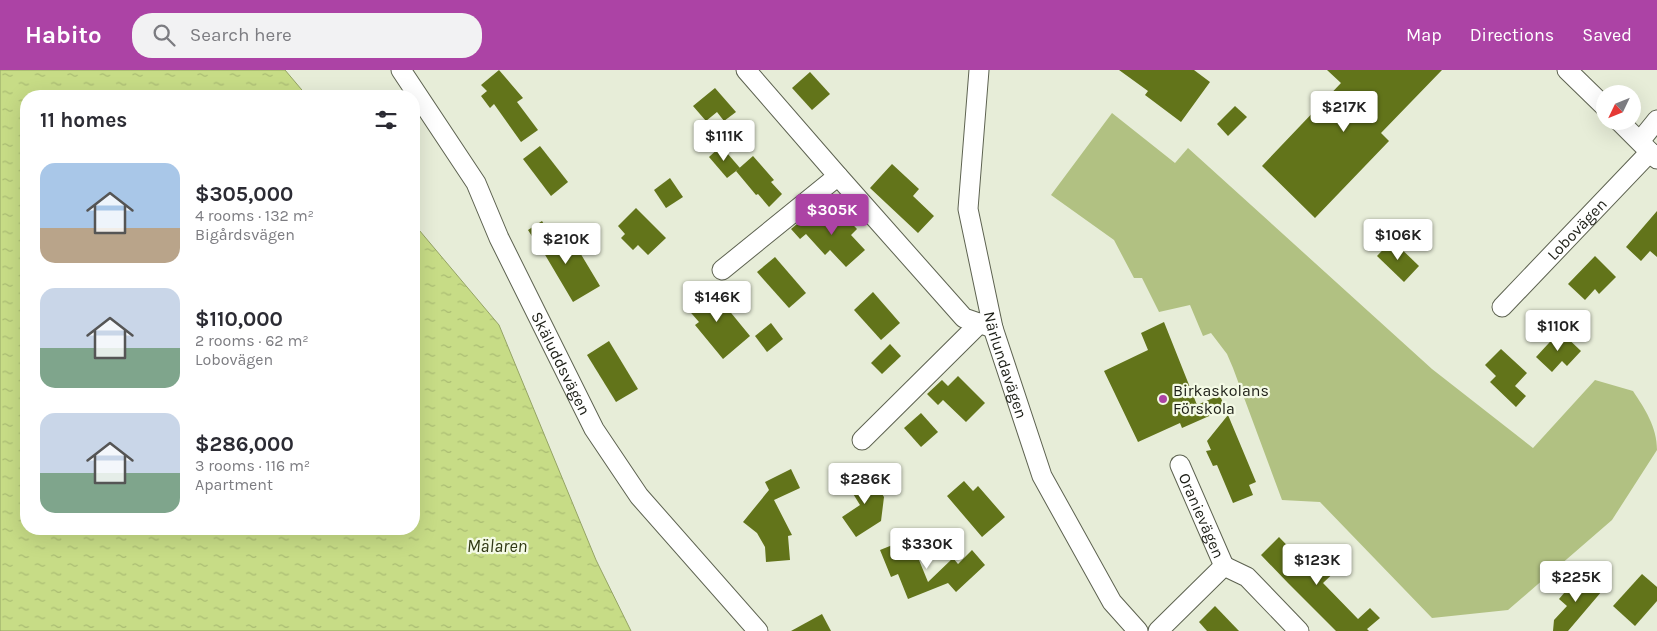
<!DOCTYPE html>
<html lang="en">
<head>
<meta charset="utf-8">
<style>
	body { margin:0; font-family:Karla,sans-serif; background:#f2f2f3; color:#2b2b33; height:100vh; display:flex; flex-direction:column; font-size:19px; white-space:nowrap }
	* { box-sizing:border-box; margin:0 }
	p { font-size:16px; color:#7c7c81 }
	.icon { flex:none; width:28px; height:28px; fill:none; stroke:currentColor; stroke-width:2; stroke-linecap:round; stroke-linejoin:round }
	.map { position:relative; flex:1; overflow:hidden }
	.details { position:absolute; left:20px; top:20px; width:400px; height:445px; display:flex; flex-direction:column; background:#fff; border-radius:20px; box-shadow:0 5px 20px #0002 }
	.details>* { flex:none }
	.needle { width:32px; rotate:227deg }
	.controls { position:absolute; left:1596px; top:15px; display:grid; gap:10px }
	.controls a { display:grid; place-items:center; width:45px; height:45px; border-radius:50%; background:#fff; box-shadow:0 5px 20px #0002; font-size:25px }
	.price { position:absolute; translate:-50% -42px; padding:0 11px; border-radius:5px; background:#fff; color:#222; font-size:16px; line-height:32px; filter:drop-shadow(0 1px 2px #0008) }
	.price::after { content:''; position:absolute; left:50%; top:30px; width:15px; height:11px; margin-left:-8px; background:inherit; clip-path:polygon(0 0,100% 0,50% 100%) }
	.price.on { background:#ac43a5; color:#fff }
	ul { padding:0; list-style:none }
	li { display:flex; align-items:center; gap:15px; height:125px; padding:0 20px }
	li span { display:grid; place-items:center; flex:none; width:140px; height:100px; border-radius:15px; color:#555 }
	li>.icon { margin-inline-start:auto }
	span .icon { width:60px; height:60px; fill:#fffc; stroke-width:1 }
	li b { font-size:21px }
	h2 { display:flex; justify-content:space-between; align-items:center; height:60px; padding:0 20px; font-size:21px }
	header { display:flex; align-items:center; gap:30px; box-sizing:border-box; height:70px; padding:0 25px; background:#ac43a5; color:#fff }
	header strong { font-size:24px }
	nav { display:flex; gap:28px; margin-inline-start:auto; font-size:18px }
	.search { width:350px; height:45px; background:#f2f2f3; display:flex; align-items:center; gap:12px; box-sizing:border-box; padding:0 18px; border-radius:20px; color:#7c7c81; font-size:19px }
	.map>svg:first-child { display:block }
	.green { fill:#b1c182 }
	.water { fill:url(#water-ripples); stroke:#94a365 }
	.building { fill:#62741a }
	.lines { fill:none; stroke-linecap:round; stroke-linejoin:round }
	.minor-casing { stroke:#5d6250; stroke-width:21 }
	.minor { stroke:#fff; stroke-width:19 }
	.poi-dot { fill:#ac43a5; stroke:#f4fae5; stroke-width:2 }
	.labels { text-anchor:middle; stroke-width:4.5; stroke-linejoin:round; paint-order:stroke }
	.street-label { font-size:16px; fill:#1d1f17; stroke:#f4fae5 }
	.poi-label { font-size:16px; fill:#1d1f17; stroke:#f4fae5; text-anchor:start }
	.water-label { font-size:18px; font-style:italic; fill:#2f3813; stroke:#f4fae5 }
</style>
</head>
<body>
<header>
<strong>Habito</strong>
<div class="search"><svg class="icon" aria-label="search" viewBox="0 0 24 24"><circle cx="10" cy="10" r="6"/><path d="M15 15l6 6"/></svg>Search here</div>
<nav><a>Map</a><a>Directions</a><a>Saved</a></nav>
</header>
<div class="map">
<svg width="1657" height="561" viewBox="0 0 1657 561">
	<defs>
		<pattern id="water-ripples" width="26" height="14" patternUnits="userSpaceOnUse" patternTransform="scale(1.25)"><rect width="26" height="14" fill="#c7dc86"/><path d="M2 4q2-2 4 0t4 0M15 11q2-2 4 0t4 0" fill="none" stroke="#aabc73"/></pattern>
	</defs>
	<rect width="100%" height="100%" fill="#e7edd8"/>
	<path class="green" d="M1112 43 1175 93 1188 78 1432 299 1533 378 1595 310 1633 321C1645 339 1657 357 1657 380L1612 450 1508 540 1432 548 1320 432 1282 430 1233 298 1227 284 1211 263 1203 266 1190 235 1159 242 1142 208H1134L1114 170 1051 125Z"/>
	<polygon class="water" points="0,0 285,0 307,26 26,26 26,459 414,459 414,154 499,255 596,490 631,561 0,561"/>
	<g class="building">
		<polygon points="499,0 523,28 517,32 538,60 521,72 494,34 490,38 481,26 487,21 481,15"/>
		<polygon points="1119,0 1194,0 1210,12 1181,52 1145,25 1148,21"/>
		<polygon points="1327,0 1442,0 1381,63 1389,71 1315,148 1262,96 1341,13"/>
		<polygon points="810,2 830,24 812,40 792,18"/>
		<polygon points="715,18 736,42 724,51 717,42 706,51 693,36"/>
		<polygon points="1235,36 1247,47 1228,66 1217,54"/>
		<polygon points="540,76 568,112 551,126 523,89"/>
		<polygon points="721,76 740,98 727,108 709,87"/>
		<polygon points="753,86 774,110 771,112 782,124 769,137 758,124 756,125 736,101"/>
		<polygon points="892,94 919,119 913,126 934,146 918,163 870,118"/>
		<polygon points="670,108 683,127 666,138 654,120"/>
		<polygon points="636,138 666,168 648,185 638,175 633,180 621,168 625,164 618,156"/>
		<polygon points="837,138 857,159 851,165 865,180 846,197 830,180 825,185 806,164 800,169 791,159 809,144 819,155"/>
		<polygon points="1657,141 1657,187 1650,181 1641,191 1626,177"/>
		<polygon points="542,151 565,189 579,181 600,216 573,232 541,178 540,179 528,160"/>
		<polygon points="1392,170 1419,196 1404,212 1377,186"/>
		<polygon points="1595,186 1616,207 1599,224 1595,219 1585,230 1568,214"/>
		<polygon points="775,187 806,223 789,238 757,202"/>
		<polygon points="709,216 750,266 723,289 695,255 699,252 685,236"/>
		<polygon points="873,222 900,253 881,270 854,240"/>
		<polygon points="1164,252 1197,335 1220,325 1225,339 1182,358 1180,353 1138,372 1104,301 1148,280 1141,263"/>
		<polygon points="771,253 783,269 767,282 755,266"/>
		<polygon points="1560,261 1581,281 1567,296 1562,291 1552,302 1536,287"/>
		<polygon points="609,271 638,319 616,332 587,285"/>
		<polygon points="890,274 901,286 882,304 871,293"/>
		<polygon points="1501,279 1527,303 1515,316 1526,326 1516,337 1490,312 1496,306 1485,295"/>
		<polygon points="958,306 985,333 966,352 943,330 938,335 927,324 942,310 948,316"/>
		<polygon points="921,343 938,362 921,377 904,358"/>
		<polygon points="1228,345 1256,412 1249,415 1253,425 1233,433 1217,395 1213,396 1206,381 1211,380 1207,371"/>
		<polygon points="791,399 800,418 774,430 792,465 788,466 790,490 766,492 765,477 757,463 743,452 769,420 765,412"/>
		<polygon points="867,400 884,427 881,451 856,467 842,447 860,435 847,414"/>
		<polygon points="964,411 973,421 978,416 1005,447 982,467 947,426"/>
		<polygon points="1279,467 1307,496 1326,478 1342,495 1323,513 1358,549 1370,538 1380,548 1367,559 1369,561 1336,561 1288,513 1261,485"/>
		<polygon points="910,468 928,512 953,488 958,494 972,480 985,495 956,522 948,513 908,529 898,504 891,507 880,480"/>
		<polygon points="1581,503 1602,521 1568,561 1553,561 1554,550 1567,536 1559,529"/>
		<polygon points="1642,504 1657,517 1657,531 1635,556 1613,536"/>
		<polygon points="1215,536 1239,561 1207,561 1199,552"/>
		<polygon points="822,544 831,561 791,561"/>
	</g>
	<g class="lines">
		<defs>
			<g id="minor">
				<path id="s1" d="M401 0 476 113 499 168 594 359 639 426 758 561"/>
				<polyline points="746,0 838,106 964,248 993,258"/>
				<path id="s2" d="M979 0 968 139 993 258 1042 406 1112 532 1138 561"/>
				<polyline points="1567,0 1605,37"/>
				<polyline points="1619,51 1657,89"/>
				<polyline points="1640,71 1657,50"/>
				<polyline points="722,200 838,106"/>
				<path id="s3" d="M1502 237 1650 82"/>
				<polyline points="862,370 980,253"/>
				<path id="s4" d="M1180 395 1224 496"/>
				<polyline points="1158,561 1224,496 1247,507 1299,561"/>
			</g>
		</defs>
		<use href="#minor" class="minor-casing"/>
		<use href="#minor" class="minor"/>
	</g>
	<circle class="poi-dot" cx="1163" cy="329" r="5"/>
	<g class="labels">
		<g class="street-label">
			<text dy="6" stroke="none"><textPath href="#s3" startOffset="108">Lobovägen</textPath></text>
			<text dy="6" stroke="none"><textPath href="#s1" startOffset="335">Skäluddsvägen</textPath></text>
			<text dy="6" stroke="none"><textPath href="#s2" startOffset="300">Närlundavägen</textPath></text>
			<text dy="6" stroke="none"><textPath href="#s4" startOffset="55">Oranievägen</textPath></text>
		</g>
		<g class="poi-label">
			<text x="1173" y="326">Birkaskolans<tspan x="1173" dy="18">Förskola</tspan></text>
		</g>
		<g class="water-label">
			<text x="497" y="482">Mälaren</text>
		</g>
	</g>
</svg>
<div class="controls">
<a><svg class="needle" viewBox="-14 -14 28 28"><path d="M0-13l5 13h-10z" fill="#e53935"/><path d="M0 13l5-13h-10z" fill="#7c7c81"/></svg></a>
</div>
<b class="price" style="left:1344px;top:63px">$217K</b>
<b class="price" style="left:724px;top:92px">$111K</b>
<b class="price on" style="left:832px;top:166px">$305K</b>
<b class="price" style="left:1398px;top:191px">$106K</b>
<b class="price" style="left:566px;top:195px">$210K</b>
<b class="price" style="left:717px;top:253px">$146K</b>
<b class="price" style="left:1558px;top:282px">$110K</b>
<b class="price" style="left:865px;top:435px">$286K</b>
<b class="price" style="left:927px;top:500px">$330K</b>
<b class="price" style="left:1317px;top:516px">$123K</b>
<b class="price" style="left:1576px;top:533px">$225K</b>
<section class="details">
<h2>11 homes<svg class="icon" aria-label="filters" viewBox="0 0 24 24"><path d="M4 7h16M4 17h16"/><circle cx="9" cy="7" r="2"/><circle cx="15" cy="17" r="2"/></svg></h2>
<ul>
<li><span style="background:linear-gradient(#a9c7e8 65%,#b9a48a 0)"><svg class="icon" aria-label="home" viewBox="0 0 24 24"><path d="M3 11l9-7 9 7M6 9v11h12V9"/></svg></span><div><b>$305,000</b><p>4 rooms · 132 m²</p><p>Bigårdsvägen</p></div></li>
<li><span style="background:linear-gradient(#c9d6e8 60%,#7fa58c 0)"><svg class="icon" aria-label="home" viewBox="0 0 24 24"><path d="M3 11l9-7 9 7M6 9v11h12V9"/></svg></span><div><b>$110,000</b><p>2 rooms · 62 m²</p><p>Lobovägen</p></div></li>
<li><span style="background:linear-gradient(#c9d6e8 60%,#7fa58c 0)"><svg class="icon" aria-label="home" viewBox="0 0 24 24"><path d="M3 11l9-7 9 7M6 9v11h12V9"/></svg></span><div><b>$286,000</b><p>3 rooms · 116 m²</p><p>Apartment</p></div></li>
</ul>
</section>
</div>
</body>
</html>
